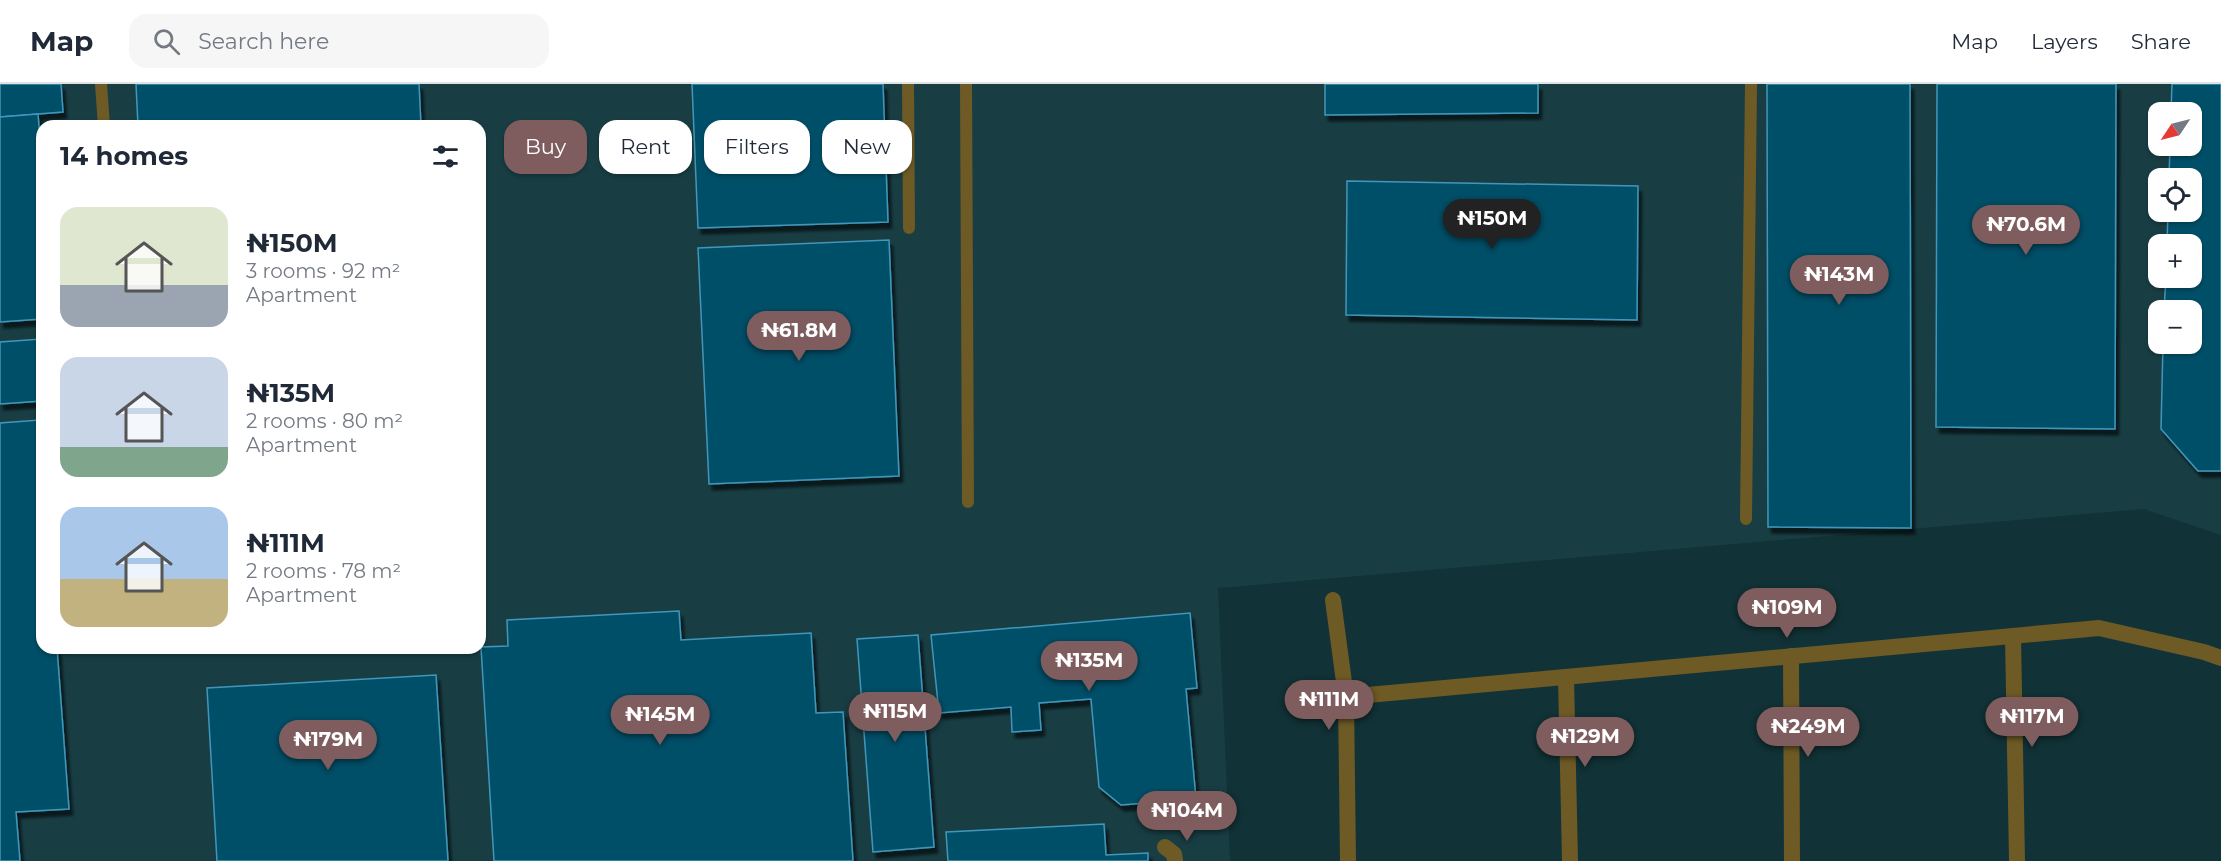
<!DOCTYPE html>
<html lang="en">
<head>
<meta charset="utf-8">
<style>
	body { margin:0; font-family:Montserrat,sans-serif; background:#f6f6f7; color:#1f2937; height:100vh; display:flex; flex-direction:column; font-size:22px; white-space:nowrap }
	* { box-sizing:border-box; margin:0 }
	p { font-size:20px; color:#747a83 }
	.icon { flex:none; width:33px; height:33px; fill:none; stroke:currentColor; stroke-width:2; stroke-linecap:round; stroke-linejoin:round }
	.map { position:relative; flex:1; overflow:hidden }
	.drawer { position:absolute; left:36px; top:36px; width:450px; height:534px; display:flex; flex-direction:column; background:#fff; border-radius:18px; box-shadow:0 2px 4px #0004 }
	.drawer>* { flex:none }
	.hud { position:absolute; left:504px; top:36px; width:570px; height:54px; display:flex; gap:12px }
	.needle { width:39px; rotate:235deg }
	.fabs { position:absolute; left:2148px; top:18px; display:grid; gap:12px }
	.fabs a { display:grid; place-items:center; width:54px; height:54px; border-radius:12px; background:#fff; box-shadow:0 2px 4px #0004; font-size:30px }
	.price { position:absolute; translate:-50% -51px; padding:0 14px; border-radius:21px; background:#7f5d5f; color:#fff; font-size:20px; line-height:39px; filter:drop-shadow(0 2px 3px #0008) }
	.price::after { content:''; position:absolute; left:50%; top:36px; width:18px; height:14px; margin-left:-9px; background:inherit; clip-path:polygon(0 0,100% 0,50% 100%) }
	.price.selected { background:#222; color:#fff }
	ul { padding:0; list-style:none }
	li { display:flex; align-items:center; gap:18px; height:150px; padding:0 24px }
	li span { display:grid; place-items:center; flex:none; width:168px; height:120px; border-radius:18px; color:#555 }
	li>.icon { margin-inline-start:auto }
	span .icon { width:72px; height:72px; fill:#fffc; stroke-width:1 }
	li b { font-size:26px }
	h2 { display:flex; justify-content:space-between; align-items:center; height:72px; padding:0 24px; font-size:26px }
	.pill { padding:0 21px; border-radius:18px; background:#fff; box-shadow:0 2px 4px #0004; font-size:21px; line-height:54px }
	.pill.selected { background:#7f5d5f; color:#fff }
	header { display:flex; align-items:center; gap:36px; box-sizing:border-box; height:84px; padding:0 30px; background:#fff; border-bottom:2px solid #e0e1e3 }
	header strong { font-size:28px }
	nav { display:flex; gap:33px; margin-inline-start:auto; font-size:21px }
	.search { width:420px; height:54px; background:#f6f6f7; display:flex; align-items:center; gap:15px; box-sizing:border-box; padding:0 21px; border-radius:18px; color:#747a83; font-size:22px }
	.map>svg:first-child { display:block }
	.built { fill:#183e44; fill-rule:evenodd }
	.building { fill:#004f68; stroke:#4197bb; stroke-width:1.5; filter:url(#shadow) }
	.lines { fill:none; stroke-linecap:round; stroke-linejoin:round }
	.service { stroke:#6e5a25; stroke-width:12 }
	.minor { stroke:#6e5a25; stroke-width:16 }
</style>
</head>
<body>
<header>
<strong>Map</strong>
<div class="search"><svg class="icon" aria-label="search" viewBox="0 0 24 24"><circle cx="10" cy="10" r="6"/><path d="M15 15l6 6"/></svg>Search here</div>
<nav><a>Map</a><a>Layers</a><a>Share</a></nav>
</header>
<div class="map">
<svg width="2221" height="777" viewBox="0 0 2221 777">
	<defs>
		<filter id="shadow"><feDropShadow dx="3.5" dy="6" stdDeviation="1.5" flood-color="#0009"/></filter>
	</defs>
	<rect width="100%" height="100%" fill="#113236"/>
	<path class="built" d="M0 0H2221V451L2144 425 1218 504 1230 777H0ZM2158 28H2192V62H2158ZM42 42H480V564H42ZM2158 94H2192V128H2158ZM2158 160H2192V194H2158ZM2158 226H2192V260H2158Z"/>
	<g class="building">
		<polygon points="0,0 61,0 63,28 0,33"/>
		<polygon points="136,0 419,0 421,42 138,42"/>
		<polygon points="692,0 883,0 888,138 698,144"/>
		<polygon points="1325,0 1538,0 1538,29 1325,31"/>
		<polygon points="1767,0 1910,0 1911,444 1768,443"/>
		<polygon points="1937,0 2116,0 2115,345 1936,343"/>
		<polygon points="2172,0 2221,0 2221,387 2198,387 2161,345 2163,260 2192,260 2192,226 2164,226 2166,194 2192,194 2192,160 2167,160 2168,128 2192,128 2192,94 2169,94 2170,62 2192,62 2192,28 2171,28"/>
		<polygon points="38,30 42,79 42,235 0,238 0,33"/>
		<polygon points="1347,97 1638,102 1637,236 1346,231"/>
		<polygon points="889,156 899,392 709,400 698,164"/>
		<polygon points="42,255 42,317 0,320 0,258"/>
		<polygon points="40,336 42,367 42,564 57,564 69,725 16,728 20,777 0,777 0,339"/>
		<polygon points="679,527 681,556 811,549 816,629 843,628 853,777 494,777 481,563 508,562 507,536"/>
		<polygon points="1190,529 1197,604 1186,605 1196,715 1121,721 1099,703 1091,615 1039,619 1041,646 1012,648 1011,623 939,629 931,551"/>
		<polygon points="918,551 934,763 873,768 857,555"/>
		<polygon points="436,591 448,777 217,777 207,604"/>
		<polygon points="1104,740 1106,771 1148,769 1148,777 948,777 946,748"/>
	</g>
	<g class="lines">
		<g class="service">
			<polyline points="101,0 104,42"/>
			<polyline points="908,0 909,144"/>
			<polyline points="966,0 968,418"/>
			<polyline points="1746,435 1751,0"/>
		</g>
		<g class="minor">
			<polyline points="1333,516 1346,613 1348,777"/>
			<polyline points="2013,552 2017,777"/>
			<polyline points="1791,572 1792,777"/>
			<polyline points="1566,593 1570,777"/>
			<polyline points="1346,613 2099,544 2204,568 2221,574"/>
			<polyline points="1165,763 1174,770 1175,777"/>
		</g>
	</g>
</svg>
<div class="fabs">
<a><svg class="needle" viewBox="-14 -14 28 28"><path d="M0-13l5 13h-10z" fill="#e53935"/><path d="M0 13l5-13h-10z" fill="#747a83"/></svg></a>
<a><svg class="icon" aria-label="locate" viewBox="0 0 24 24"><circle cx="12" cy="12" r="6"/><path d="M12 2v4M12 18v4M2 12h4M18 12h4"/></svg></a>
<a>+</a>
<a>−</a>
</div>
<b class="price selected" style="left:1492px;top:166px">₦150M</b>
<b class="price" style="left:2026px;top:172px">₦70.6M</b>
<b class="price" style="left:1839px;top:222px">₦143M</b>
<b class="price" style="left:799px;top:278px">₦61.8M</b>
<b class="price" style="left:1787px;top:555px">₦109M</b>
<b class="price" style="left:1089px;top:608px">₦135M</b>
<b class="price" style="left:1329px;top:647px">₦111M</b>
<b class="price" style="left:895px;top:659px">₦115M</b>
<b class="price" style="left:660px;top:662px">₦145M</b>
<b class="price" style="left:2032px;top:664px">₦117M</b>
<b class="price" style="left:1808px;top:674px">₦249M</b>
<b class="price" style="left:1585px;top:684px">₦129M</b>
<b class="price" style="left:328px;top:687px">₦179M</b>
<b class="price" style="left:1187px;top:758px">₦104M</b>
<div class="hud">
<a class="pill selected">Buy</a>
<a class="pill">Rent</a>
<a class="pill">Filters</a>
<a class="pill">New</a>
</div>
<section class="drawer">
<h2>14 homes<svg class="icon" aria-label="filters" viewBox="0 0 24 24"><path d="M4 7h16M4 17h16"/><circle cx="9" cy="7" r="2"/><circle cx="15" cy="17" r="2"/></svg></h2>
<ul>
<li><span style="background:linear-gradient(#dfe7d0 65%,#9aa5b1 0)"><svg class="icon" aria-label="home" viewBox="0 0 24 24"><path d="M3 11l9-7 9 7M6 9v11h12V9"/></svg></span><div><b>₦150M</b><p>3 rooms · 92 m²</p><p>Apartment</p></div></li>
<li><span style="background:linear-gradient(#c9d6e8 75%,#7fa58c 0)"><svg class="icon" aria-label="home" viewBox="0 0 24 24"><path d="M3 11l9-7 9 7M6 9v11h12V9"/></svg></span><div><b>₦135M</b><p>2 rooms · 80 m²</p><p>Apartment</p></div></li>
<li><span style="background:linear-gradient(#a9c7e8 60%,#c2b280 0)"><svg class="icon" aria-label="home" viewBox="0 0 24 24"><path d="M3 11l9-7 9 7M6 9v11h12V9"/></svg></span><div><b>₦111M</b><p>2 rooms · 78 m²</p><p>Apartment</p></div></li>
</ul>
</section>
</div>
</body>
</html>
